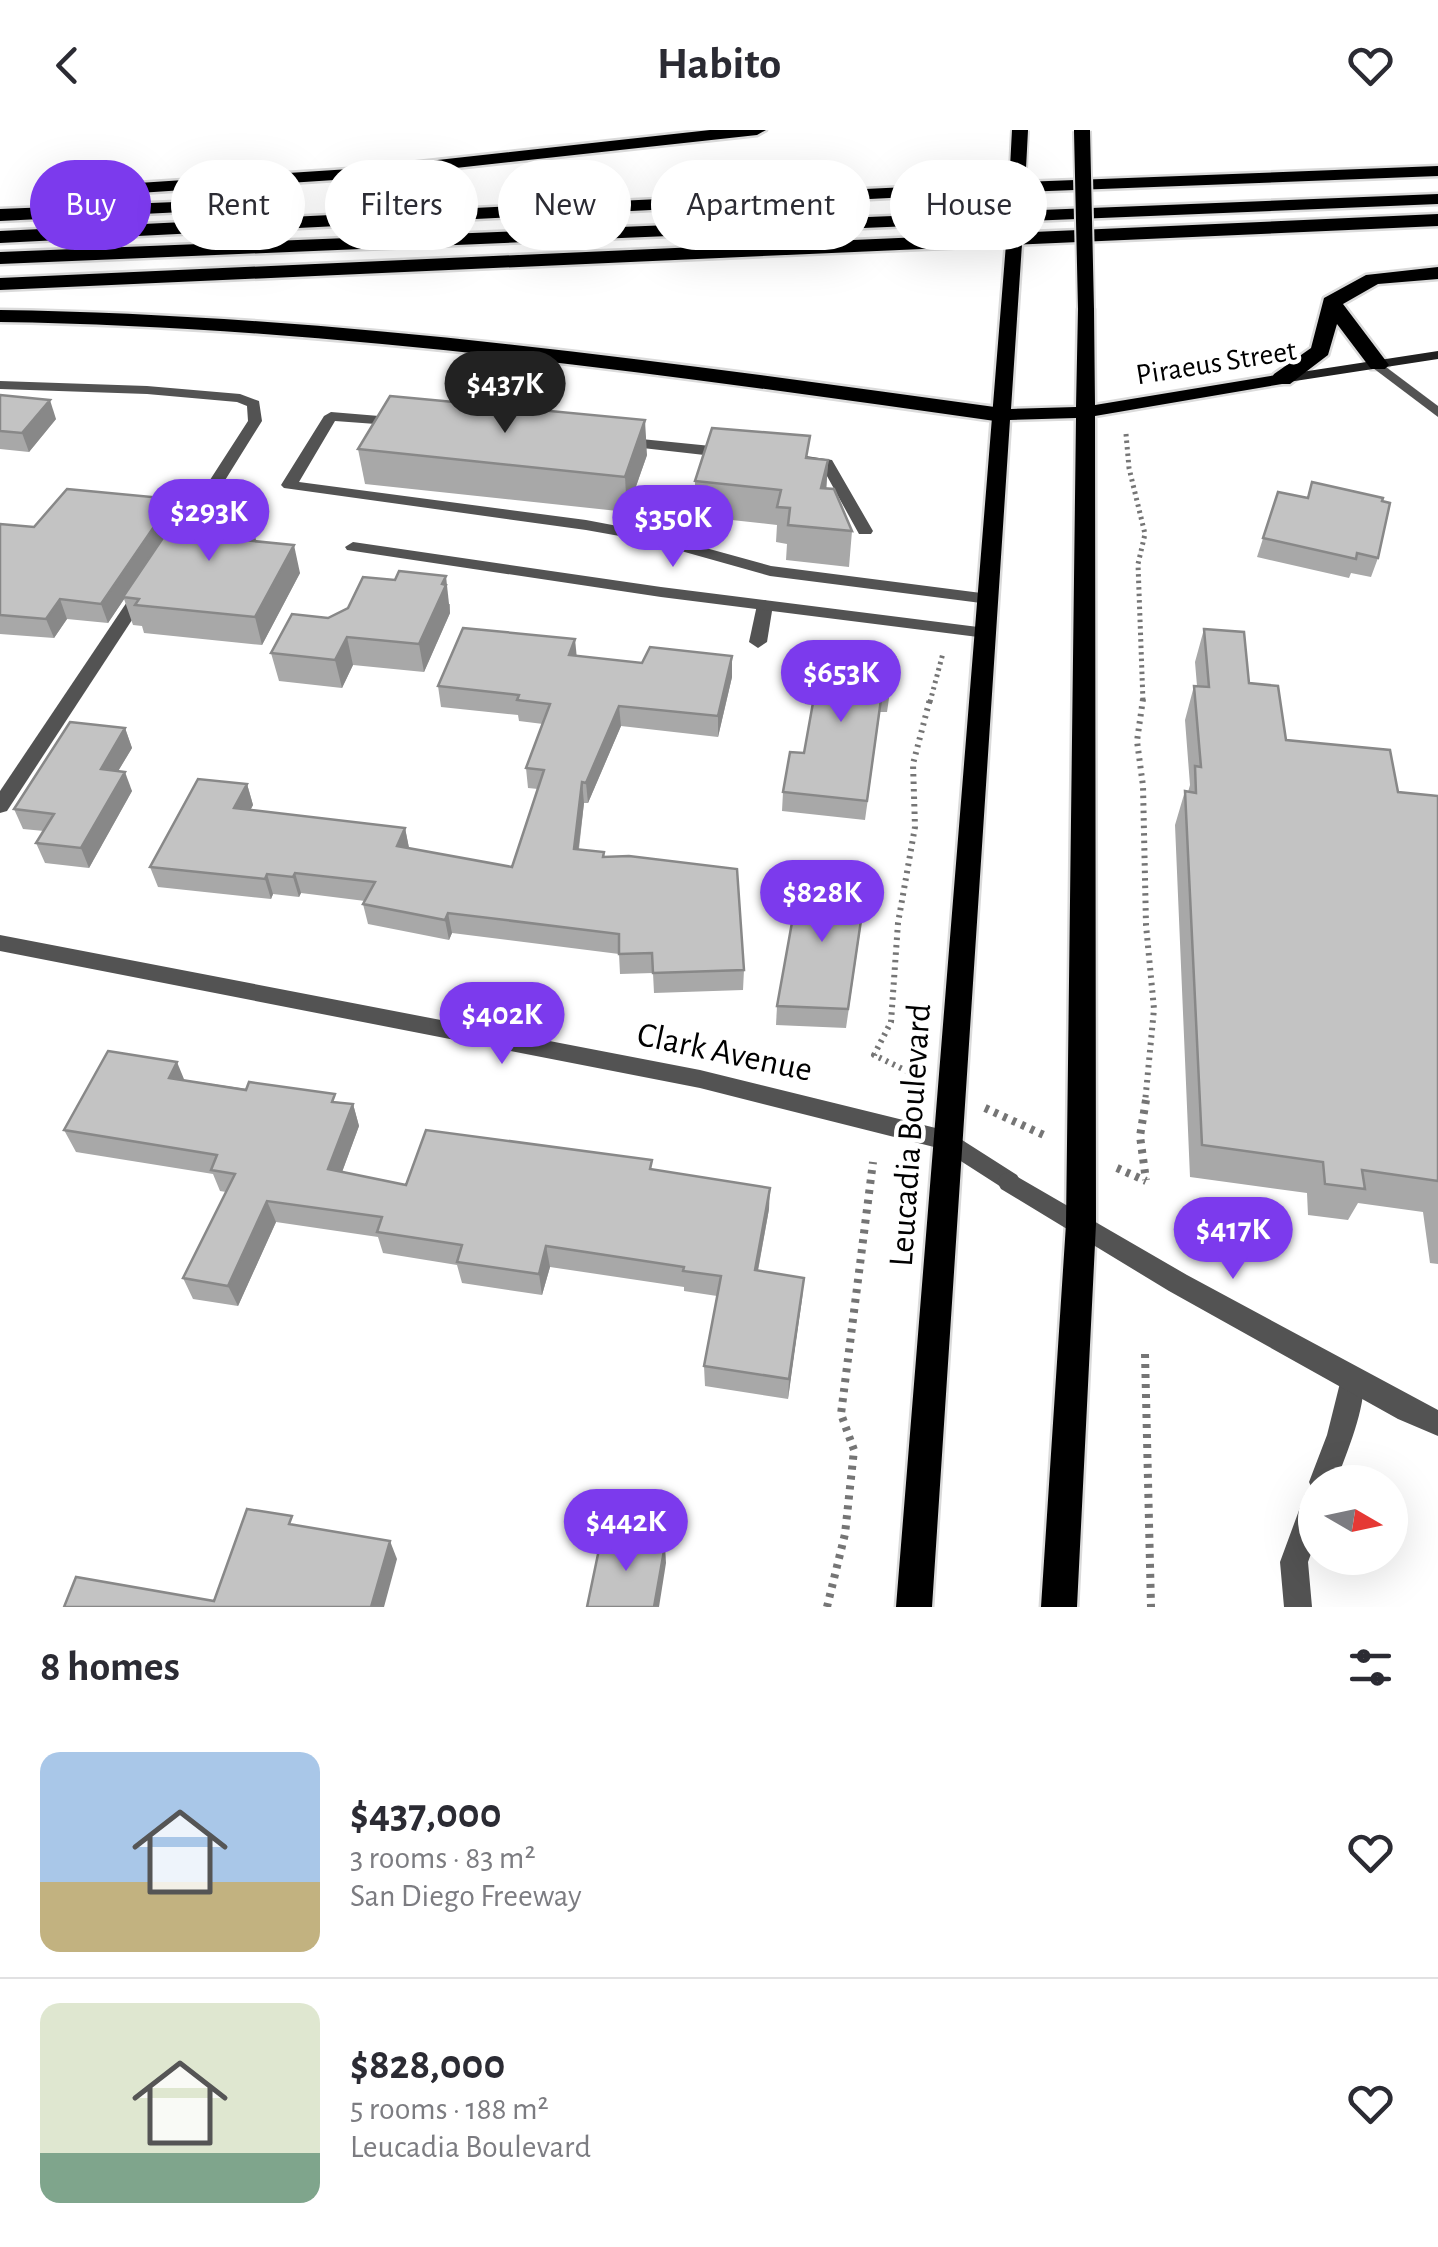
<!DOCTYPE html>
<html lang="en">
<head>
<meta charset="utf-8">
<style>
	body { margin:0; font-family:"Alegreya Sans",sans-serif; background:#f2f2f3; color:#2b2b33; height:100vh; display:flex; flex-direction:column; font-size:38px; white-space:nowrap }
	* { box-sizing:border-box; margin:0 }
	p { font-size:32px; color:#7c7c81 }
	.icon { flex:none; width:55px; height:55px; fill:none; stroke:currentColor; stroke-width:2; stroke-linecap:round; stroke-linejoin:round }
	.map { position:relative; height:1477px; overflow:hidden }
	.details { display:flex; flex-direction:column; background:#fff; flex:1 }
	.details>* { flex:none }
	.guide { position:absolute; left:30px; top:30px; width:1380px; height:90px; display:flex; gap:20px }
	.needle { width:65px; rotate:99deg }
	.tools { position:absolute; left:1298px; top:1335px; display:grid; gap:20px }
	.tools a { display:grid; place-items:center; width:110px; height:110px; border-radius:50%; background:#fff; box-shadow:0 10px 40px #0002; font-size:50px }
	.price { position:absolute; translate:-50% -85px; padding:0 22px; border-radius:35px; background:#7c3aed; color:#fff; font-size:32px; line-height:65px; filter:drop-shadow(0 2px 5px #0008) }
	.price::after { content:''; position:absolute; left:50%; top:60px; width:30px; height:22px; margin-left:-15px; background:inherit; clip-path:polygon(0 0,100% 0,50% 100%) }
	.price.current { background:#222; color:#fff }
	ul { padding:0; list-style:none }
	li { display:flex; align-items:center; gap:30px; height:250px; padding:0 40px }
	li+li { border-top:2px solid #e1e1e2 }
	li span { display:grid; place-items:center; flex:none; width:280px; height:200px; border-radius:20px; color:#555 }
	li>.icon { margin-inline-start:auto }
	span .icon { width:120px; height:120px; fill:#fffc; stroke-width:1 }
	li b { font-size:42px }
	h2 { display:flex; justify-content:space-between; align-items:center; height:120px; padding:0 40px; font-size:42px }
	.tag { padding:0 35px; border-radius:45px; background:#fff; box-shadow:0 10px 40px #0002; font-size:35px; line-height:90px }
	.tag.current { background:#7c3aed; color:#fff }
	header { display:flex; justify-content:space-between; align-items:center; height:130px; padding:0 40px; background:#fff; font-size:45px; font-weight:700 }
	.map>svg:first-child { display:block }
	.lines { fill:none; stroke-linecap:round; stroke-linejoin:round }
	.primary-casing { stroke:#dbdbdb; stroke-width:5 }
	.motorway-casing { stroke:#dbdbdb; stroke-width:5 }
	.path-far2 { stroke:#757575; stroke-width:5; stroke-dasharray:2.5 4; stroke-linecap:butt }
	.path-far1 { stroke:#757575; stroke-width:6; stroke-dasharray:2.5 5; stroke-linecap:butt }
	.path { stroke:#757575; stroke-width:8; stroke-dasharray:4 6; stroke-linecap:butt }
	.service { fill:#535353; fill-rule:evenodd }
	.minor { fill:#535353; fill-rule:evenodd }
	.tertiary { fill:#535353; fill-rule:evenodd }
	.secondary { fill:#202020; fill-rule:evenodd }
	.primary { fill:#000; fill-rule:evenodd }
	.motorway { fill:#000; fill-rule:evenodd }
	.primary-bridge-casing { stroke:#dbdbdb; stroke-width:20; stroke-linecap:butt }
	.primary-bridge { stroke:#000; stroke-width:16 }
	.wall { fill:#a8a8a8 }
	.shaded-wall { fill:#888 }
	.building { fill:#c3c3c3; stroke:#888; stroke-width:2.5 }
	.labels { text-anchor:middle; stroke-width:9; stroke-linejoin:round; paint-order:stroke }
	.far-street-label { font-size:30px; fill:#000; stroke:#fff }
	.street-label { font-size:35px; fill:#000; stroke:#fff }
</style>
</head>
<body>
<header><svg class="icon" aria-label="back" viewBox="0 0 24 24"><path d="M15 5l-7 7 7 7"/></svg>Habito<svg class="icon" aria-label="heart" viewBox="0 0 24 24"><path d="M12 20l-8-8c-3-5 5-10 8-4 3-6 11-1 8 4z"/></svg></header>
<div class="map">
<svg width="1438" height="1477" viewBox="0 0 1438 1477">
	<rect width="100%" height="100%" fill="#fff"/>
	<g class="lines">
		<defs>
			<polygon id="primary" points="1014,109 1022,114 1011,279 1076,277 1078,179 1086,174 1094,179 1095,275 1282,244 1291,249 1282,254 1095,286 1096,1094 1077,1477 1041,1477 1066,1094 1076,288 1010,290 932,1477 896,1477 1006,114"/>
			<g id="motorway">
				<polygon points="710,0 766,0 757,5 365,48 93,66 84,61 93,56 365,38"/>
				<polygon points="1438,36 1438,46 948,65 0,113 0,101 948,55"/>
				<polygon points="1438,64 1438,74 0,134 0,122"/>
				<polygon points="176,72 183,74 183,82 0,91 0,79"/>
				<polygon points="1438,84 1438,96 0,160 0,148"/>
				<polygon points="1438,137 1438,149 1378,154 1343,174 1389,235 1385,239 1371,239 1337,194 1328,225 1290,254 1274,254 1271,249 1274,244 1311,218 1324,168 1366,145"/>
				<path d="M0 180C337 185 668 232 1002 278L1013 285 1002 292C668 245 337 197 0 192Z"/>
			</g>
		</defs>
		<use href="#primary" class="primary-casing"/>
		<use href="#motorway" class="motorway-casing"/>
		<g class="path-far2">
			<polyline points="1126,304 1129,338 1145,404 1138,434 1143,572"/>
			<polyline points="930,572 943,523"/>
		</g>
		<g class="path-far1">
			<polyline points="1143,569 1137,611 1143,656 1146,795 1154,879 1145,973"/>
			<polyline points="915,945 874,925 891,892 898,793 915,697 913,634 930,569"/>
		</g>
		<g class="path">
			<polyline points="1146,970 1140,1006 1146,1050"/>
			<polyline points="985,978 1046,1006"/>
			<polyline points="1117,1038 1146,1051"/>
			<polyline points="1145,1224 1151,1477"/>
			<polyline points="827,1477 845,1404 854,1320 841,1284 873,1032"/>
		</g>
		<g class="service">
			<polygon points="0,251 147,256 240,264 259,271 262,291 204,384 196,389 188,384 248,291 247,276 237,272 147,264 0,259"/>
			<polygon points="331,282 403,288 410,292 403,296 335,291 299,352 586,390 644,401 771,436 989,464 997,469 989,474 770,446 642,410 586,400 284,358 281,355 324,286"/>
			<polygon points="621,307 731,318 739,323 731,328 616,315 613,312"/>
			<polygon points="800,325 832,330 873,401 871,404 859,404 822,337 795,333 792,330"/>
			<polygon points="143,456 151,461 7,681 0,683 0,661 137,457"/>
			<polygon points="765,470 773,475 767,512 758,518 749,512 757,475"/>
			<path d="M1352 1238 1361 1241C1372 1265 1345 1327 1336 1352H1315V1413L1308 1432 1312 1477H1284L1280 1432 1305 1364 1313 1361 1309 1352 1327 1305 1343 1241Z"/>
		</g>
		<g class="minor">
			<polygon points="1378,231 1438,276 1438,287 1373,238 1371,235"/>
			<polygon points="353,412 661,457 986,498 995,503 986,508 661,467 347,420 345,417"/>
			<polygon points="0,805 700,940 948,1001 1017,1045 1021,1052 1017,1059 1009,1062 942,1019 700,958 0,821"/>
		</g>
		<polygon class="tertiary" points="1009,1042 1187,1145 1438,1280 1438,1306 1398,1289 1169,1161 1001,1059 997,1052 1001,1045"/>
		<polygon class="secondary" points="1438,221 1438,229 1282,253 1275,249 1282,245"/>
		<use href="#primary" class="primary"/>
		<use href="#motorway" class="motorway"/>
		<defs>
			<g id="primary-bridge">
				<polyline points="1082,1 1086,179"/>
				<polyline points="1014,114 1020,0"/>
			</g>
		</defs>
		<use href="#primary-bridge" class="primary-bridge-casing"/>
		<use href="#primary-bridge" class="primary-bridge"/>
	</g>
	<g class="wall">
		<polygon points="0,265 56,289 29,322 0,319"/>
		<polygon points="358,319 647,325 627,382 365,354"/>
		<polygon points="809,328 828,330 826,358 852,401 849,437 786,430 787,414 776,412 777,395 695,386 695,351"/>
		<polygon points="1278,362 1378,428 1371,447 1351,443 1349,448 1257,427"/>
		<polygon points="221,365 225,380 249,382 255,411 300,443 262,515 144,503 142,496 133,495 124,469 108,493 67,489 54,508 0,504 0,394 34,397 173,369 178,386"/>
		<polygon points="450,474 450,483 424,542 353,535 342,558 279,551 271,523 328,488"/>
		<polygon points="1204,499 1249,553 1286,610 1398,662 1438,666 1438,1134 1430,1133 1423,1082 1358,1073 1348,1090 1308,1085 1307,1063 1190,1047 1175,695 1185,661 1188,662 1190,655 1185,590 1194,556 1197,556 1195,532"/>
		<polygon points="576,526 732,547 718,607 621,596 588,673 584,673 579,719 604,727 744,840 743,860 654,863 653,843 620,844 619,824 452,803 449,810 368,794 363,774 365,771 301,763 299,767 273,764 271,769 158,757 150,737 247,654 253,675 250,680 405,698 409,718 512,737 538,659 528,658 526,638 543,594 519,591 518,585 441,577 438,556"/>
		<polygon points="895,527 887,582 880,582 865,690 782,681 783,662 804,623 813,575 805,574 806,554"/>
		<polygon points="125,598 132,618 118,641 132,661 89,738 45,733 36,713 44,701 23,699 14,679"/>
		<polygon points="864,775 846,898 776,895 777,876"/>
		<polygon points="185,950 353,974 359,996 342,1042 406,1055 652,1040 769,1079 758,1141 804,1148 788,1269 705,1256 704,1236 717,1166 684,1161 684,1157 550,1137 542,1165 462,1153 457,1135 383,1123 378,1107 276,1092 238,1176 193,1169 183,1148 226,1062 220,1061 213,1044 76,1022 64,1000"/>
	</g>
	<g class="shaded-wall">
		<polygon points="50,270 56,289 29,322 22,303"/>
		<polygon points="645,290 647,325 627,382 625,347"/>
		<polygon points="828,330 826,365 821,358"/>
		<polygon points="221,365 228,392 211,378"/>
		<polygon points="173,369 179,388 108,493 101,474"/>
		<polygon points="249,382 256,410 240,437 232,409"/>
		<polygon points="294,415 300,443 262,515 255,487"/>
		<polygon points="446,446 450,483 424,542 419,514"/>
		<polygon points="60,469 67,489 54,508 46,489"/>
		<polygon points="347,507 353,535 342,558 335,530"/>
		<polygon points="575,509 577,529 569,525"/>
		<polygon points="732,526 732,547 718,607 718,586"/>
		<polygon points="619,576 621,596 588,673 586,653"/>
		<polygon points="125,598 132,618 108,658 101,639"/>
		<polygon points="125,642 132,661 89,738 81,718"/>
		<polygon points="582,652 584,673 576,739 574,719"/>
		<polygon points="247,654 253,675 241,699 234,678"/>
		<polygon points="405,698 409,718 397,716"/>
		<polygon points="295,743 301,763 299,767 293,747"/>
		<polygon points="267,744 273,764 271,769 265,749"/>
		<polygon points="448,783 452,803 449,810 445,790"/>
		<polygon points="177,932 186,954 169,948"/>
		<polygon points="353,974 359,996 335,1061 328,1039"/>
		<polygon points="770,1058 769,1079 754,1161 755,1140"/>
		<polygon points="267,1071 276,1092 238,1176 228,1156"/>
		<polygon points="546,1116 550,1137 542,1165 539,1144"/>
		<polygon points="804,1148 802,1169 788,1269 789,1249"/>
		<polygon points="390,1411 397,1429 384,1477 371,1477"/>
		<polygon points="665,1415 666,1433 659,1477 654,1477"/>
	</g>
	<g class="building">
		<polygon points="0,265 50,270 22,303 0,301"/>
		<polygon points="390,266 645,290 625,347 358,319"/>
		<polygon points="712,298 810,306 806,328 828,330 821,358 834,359 852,401 788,395 790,378 777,377 781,360 695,351"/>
		<polygon points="1312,352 1383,368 1382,371 1390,373 1378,428 1357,423 1356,429 1263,408 1278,362 1308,368"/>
		<polygon points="67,359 173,369 101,474 60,469 46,489 0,485 0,394 34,397"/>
		<polygon points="194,362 221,365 211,378 249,382 232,409 294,415 255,487 135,475 139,469 123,467"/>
		<polygon points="399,441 446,446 442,454 446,455 419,514 347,507 335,530 271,523 292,484 328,488 348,478 363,447 395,450"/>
		<polygon points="463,498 575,509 569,525 642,533 650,517 732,526 718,586 619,576 586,653 582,652 574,719 604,722 603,727 629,726 737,739 744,840 653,843 652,823 619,824 619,804 448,783 445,790 363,774 375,752 295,743 293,747 267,744 265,749 150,737 198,649 247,654 234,678 405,698 397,716 512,737 544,640 526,638 550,574 517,570 519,565 438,556"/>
		<polygon points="1204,499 1244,502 1249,553 1278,556 1286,610 1390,620 1398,662 1438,666 1438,1051 1362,1040 1365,1059 1325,1054 1323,1032 1202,1015 1185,661 1196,663 1195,636 1201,637 1194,556 1209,557"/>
		<polygon points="814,517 895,527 889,563 882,562 867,671 783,662 790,622 804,623 816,556 806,554"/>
		<polygon points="70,592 125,598 101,639 125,642 81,718 36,713 54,684 14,679"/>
		<polygon points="800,748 866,756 848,879 777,876"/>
		<polygon points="108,921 177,932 169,948 246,960 249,952 335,964 332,972 353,974 328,1039 406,1055 426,1000 652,1030 650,1039 770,1058 755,1140 804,1148 789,1249 704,1236 721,1146 683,1141 684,1137 546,1116 539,1144 457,1132 462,1115 377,1102 382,1087 267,1071 228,1156 183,1148 235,1044 211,1040 217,1025 64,1000"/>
		<polygon points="247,1379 292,1386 289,1394 390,1411 371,1477 64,1477 76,1447 214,1471"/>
		<polygon points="602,1405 665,1415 654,1477 587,1477"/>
	</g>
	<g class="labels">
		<g class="far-street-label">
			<text transform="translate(1216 232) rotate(-9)" y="10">Piraeus Street</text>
		</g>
		<g class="street-label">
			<text transform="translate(725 921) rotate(12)" y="12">Clark Avenue</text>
			<text transform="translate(909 1005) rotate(-86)" y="12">Leucadia Boulevard</text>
		</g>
	</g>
</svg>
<div class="tools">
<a><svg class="needle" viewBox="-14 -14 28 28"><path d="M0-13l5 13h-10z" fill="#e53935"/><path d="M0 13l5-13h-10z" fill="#7c7c81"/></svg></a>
</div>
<b class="price current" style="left:505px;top:306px">$437K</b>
<b class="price" style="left:209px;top:434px">$293K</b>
<b class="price" style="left:673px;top:440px">$350K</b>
<b class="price" style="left:841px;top:595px">$653K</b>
<b class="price" style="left:822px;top:815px">$828K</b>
<b class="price" style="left:502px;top:937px">$402K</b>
<b class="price" style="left:1233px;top:1152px">$417K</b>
<b class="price" style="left:626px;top:1444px">$442K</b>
<div class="guide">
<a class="tag current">Buy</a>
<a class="tag">Rent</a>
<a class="tag">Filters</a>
<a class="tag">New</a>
<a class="tag">Apartment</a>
<a class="tag">House</a>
</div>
</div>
<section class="details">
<h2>8 homes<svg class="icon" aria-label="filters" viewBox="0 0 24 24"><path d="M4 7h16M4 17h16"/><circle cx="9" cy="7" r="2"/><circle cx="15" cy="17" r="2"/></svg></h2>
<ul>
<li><span style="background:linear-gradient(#a9c7e8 65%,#c2b280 0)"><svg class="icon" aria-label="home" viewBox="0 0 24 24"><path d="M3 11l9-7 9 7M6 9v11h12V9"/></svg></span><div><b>$437,000</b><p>3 rooms · 83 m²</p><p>San Diego Freeway</p></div><svg class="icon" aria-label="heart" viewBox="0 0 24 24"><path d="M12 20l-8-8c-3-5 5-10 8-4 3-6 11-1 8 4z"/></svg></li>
<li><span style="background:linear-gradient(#dfe7d0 75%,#7fa58c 0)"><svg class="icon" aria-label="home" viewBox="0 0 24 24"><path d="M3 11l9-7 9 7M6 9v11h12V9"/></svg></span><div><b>$828,000</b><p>5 rooms · 188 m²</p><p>Leucadia Boulevard</p></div><svg class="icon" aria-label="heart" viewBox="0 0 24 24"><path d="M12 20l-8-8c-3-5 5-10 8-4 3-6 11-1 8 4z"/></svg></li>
</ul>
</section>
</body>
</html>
